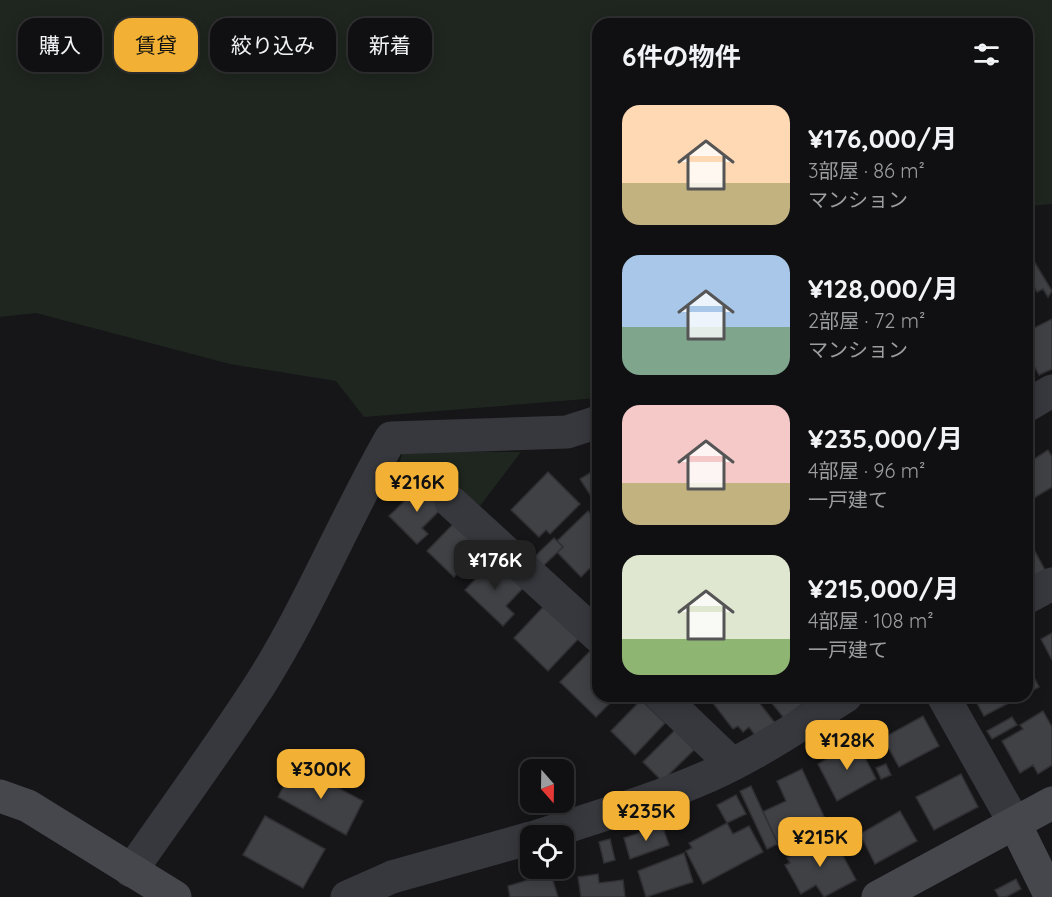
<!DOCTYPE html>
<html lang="ja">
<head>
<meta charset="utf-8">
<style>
	body { margin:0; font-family:Quicksand,"Noto Sans JP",sans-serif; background:#19191b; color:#f1f3f6; height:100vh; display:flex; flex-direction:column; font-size:22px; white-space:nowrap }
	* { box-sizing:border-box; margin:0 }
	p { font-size:20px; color:#9c9d9f }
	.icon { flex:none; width:33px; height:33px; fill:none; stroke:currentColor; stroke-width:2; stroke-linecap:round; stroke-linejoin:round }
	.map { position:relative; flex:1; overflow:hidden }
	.details { position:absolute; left:592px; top:18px; width:441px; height:684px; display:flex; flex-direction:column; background:#101012; border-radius:18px; box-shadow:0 3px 15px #0003,0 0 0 2px #303032 }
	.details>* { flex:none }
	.top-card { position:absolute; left:18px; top:18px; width:484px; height:54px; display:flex; gap:12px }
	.needle { width:39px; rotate:160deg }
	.tools { position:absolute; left:520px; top:759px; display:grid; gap:12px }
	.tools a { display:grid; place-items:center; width:54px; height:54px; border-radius:12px; background:#101012; box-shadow:0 3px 15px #0003,0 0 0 2px #303032; font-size:30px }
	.price { position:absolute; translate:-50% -51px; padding:0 14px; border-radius:12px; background:#f2b134; color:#111; font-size:20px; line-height:39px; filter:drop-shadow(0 2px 3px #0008) }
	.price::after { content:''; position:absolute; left:50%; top:36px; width:18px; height:14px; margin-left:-9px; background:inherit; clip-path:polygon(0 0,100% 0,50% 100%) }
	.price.on { background:#222; color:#fff }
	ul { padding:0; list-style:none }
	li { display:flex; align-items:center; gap:18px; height:150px; padding:0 30px }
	li span { display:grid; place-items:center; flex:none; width:168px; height:120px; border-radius:18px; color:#555 }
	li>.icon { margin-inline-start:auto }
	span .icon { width:72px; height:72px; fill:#fffc; stroke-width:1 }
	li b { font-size:26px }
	h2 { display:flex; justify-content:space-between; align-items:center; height:72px; padding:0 30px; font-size:26px }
	.chip { padding:0 21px; border-radius:18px; background:#101012; box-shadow:0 3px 15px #0003,0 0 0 2px #303032; font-size:21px; line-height:54px }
	.chip.on { background:#f2b134; color:#111 }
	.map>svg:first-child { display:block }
	.green { fill:#1e261f }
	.building { fill:#404145; stroke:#303034; stroke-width:1.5 }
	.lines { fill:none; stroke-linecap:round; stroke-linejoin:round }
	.street { stroke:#37383d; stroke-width:33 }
	.secondary { stroke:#45474d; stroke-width:33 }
</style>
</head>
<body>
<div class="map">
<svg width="1052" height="897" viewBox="0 0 1052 897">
	<rect width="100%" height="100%" fill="#161618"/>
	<g class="green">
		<polygon points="0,0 1052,0 1052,204 1028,206 1028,24 598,24 598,398 364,417 336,381 230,364 36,313 0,317"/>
		<polygon points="403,452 521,452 480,506 449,482 431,500 397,469"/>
	</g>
	<g class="building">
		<polygon points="1032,258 1052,291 1048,297 1043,289 1037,292 1028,275 1028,261"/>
		<polygon points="1052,319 1052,369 1039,375 1028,354 1028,331"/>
		<polygon points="1048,450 1052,457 1052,487 1029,501 1028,463"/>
		<polygon points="598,468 598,507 580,479"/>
		<polygon points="548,472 580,504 550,534 546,530 539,537 511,510"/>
		<polygon points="422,484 444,506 422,528 428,534 417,544 389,516"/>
		<polygon points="588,511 598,523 598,560 581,577 557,552 563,547 557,541"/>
		<polygon points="456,521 483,547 454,577 427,551"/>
		<polygon points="554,538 563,547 542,567 533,558"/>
		<polygon points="1031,544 1045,570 1028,579 1028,546"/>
		<polygon points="494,559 523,588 506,606 514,614 503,626 465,590"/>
		<polygon points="545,605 579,638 548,671 514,638"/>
		<polygon points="1052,633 1052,660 1041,639"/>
		<polygon points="591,650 598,657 598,696 617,696 596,717 560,682"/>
		<polygon points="1028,666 1039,687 1028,693"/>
		<polygon points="712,696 754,696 775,723 757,738 749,727 743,732 738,726 733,729 709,698"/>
		<polygon points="766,696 800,696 805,702 784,718"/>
		<polygon points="973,696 1022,696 984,716"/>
		<polygon points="641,700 665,723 635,755 611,731"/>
		<polygon points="1043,711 1052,727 1052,765 1038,774 1033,765 1020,773 1002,741 1023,729 1020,725"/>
		<polygon points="923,716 939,746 899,767 883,738"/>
		<polygon points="1012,717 1017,725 992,739 987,731"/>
		<polygon points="675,730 694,750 662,781 643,762"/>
		<polygon points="857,742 876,779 837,801 818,764"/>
		<polygon points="886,764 891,775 881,779 876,768"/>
		<polygon points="295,765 363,801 346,835 278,797"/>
		<polygon points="802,769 826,821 778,844 762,812 786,801 777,781"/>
		<polygon points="961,774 978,807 934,830 916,797"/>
		<polygon points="751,786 778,844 767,849 740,791"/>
		<polygon points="736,795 746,814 727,823 717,805"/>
		<polygon points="900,811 917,841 875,864 860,834"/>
		<polygon points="265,816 325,849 303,888 243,855"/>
		<polygon points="727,823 733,834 749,826 763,852 703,884 686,851 692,848 689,843"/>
		<polygon points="662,825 669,845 630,859 624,838"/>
		<polygon points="833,837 856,880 824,897 816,885 801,894 785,865 790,863 787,858 814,843 816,847"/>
		<polygon points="610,839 615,860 604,863 599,842"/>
		<polygon points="684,853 693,882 646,897 638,871"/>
		<polygon points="549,868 558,897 510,897 508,886 535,878 532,869"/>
		<polygon points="598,874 599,883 623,880 625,897 581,897 578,877"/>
		<polygon points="1016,879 1021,889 1006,897 999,897 995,890"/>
	</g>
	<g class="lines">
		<g class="street">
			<polyline points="1028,405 1052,391"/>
			<polyline points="451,502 598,636"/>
			<polyline points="1028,597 1052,584"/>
			<polyline points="661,696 732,764"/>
			<polyline points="943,696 1015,824"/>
			<path d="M538 836C596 817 655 800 711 775 759 753 802 724 846 696"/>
			<path d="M131 871C174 809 220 747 261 683 310 605 345 518 391 438L567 432 598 422"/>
			<polyline points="347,897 392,877 531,838"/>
		</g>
		<g class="secondary">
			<polyline points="0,796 28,806 175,897"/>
			<polyline points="1015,824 1051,897"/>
			<polyline points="878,897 1052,803"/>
		</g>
	</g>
</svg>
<div class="tools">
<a><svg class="needle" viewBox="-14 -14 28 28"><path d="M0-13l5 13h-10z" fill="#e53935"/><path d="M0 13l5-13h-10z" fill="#9c9d9f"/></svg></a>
<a><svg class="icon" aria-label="locate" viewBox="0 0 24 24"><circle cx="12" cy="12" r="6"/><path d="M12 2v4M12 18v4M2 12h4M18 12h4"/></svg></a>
</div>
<b class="price" style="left:417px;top:513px">¥216K</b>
<b class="price on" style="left:495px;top:591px">¥176K</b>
<b class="price" style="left:847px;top:771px">¥128K</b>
<b class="price" style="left:321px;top:800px">¥300K</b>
<b class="price" style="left:646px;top:842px">¥235K</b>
<b class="price" style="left:820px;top:868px">¥215K</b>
<div class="top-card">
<a class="chip">購入</a>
<a class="chip on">賃貸</a>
<a class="chip">絞り込み</a>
<a class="chip">新着</a>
</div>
<section class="details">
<h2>6件の物件<svg class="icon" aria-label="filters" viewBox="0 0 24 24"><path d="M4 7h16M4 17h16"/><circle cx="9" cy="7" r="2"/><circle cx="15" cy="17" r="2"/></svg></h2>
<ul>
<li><span style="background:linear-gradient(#ffd9b3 65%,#c2b280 0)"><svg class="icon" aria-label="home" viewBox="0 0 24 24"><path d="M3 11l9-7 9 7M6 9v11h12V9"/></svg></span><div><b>¥176,000/月</b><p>3部屋 · 86 m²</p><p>マンション</p></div></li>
<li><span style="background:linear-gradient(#a9c7e8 60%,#7fa58c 0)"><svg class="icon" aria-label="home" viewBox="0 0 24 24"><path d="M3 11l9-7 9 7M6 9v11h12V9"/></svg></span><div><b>¥128,000/月</b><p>2部屋 · 72 m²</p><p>マンション</p></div></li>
<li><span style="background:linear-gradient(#f6c9c9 65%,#c2b280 0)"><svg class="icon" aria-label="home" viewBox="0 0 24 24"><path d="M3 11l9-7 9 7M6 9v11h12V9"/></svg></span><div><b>¥235,000/月</b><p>4部屋 · 96 m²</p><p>一戸建て</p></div></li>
<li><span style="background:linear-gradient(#dfe7d0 70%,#8fb573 0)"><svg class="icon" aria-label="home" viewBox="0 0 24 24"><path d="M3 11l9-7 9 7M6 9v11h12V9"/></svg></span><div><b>¥215,000/月</b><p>4部屋 · 108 m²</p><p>一戸建て</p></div></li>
</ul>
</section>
</div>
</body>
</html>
